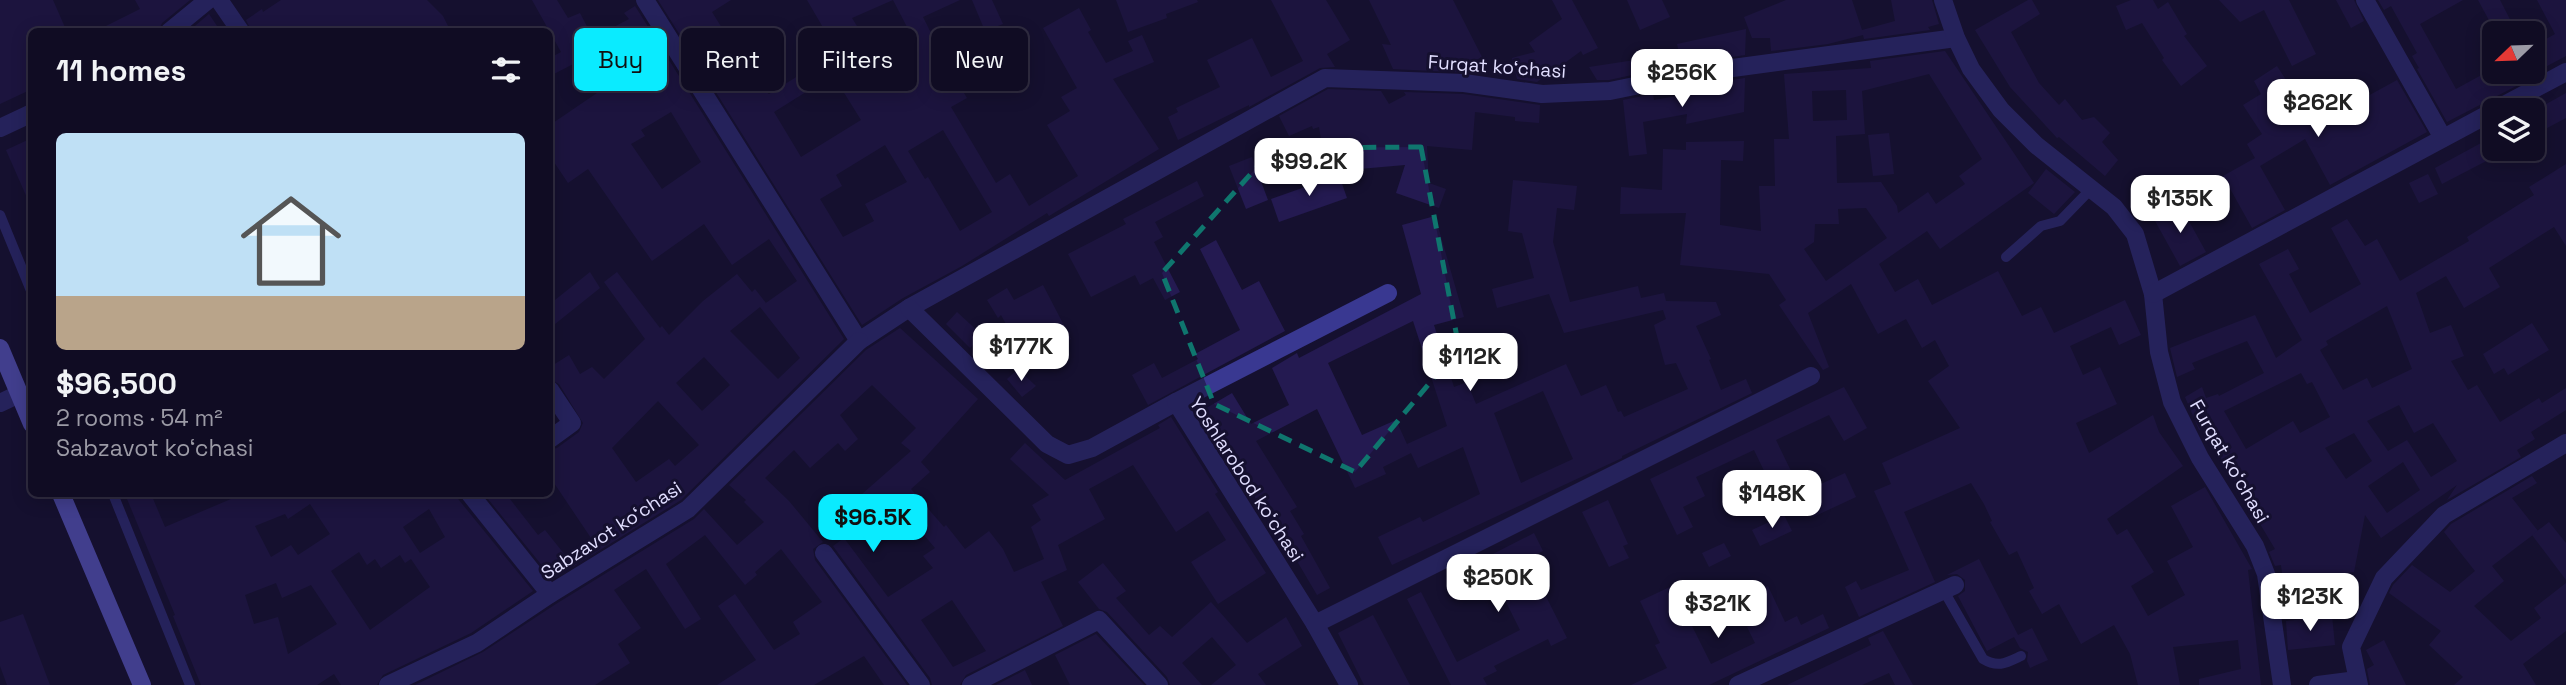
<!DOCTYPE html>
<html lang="en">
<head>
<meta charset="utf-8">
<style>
	body { margin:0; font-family:"Space Grotesk",sans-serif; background:#1e1a30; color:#f1f3f6; height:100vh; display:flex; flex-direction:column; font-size:26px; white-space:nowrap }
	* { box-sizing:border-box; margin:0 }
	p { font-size:23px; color:#9c9ba6 }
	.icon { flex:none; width:38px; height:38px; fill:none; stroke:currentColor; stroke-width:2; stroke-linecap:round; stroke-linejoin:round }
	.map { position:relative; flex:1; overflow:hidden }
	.side { position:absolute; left:28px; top:28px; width:525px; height:469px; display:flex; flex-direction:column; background:#100c23; border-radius:10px; box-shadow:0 4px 18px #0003,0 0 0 2px #302c41 }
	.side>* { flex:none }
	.banner { position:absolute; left:574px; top:28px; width:665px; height:63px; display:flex; gap:14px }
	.needle { width:46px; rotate:247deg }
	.fabs { position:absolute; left:2482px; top:21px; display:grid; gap:14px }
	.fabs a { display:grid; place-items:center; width:63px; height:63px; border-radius:10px; background:#100c23; box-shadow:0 4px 18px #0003,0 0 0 2px #302c41; font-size:35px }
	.price { position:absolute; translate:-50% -60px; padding:0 16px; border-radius:14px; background:#fff; color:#222; font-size:23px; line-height:46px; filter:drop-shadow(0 2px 4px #0008) }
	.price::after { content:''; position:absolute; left:50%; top:42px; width:21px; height:16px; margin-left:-10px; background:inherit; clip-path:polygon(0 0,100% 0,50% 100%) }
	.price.active { background:#0aebff; color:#111 }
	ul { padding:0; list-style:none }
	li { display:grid; align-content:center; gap:14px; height:371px; padding:0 28px }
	li span { display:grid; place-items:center; height:217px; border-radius:10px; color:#555 }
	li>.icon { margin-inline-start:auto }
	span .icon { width:126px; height:126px; fill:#fffc; stroke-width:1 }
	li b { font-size:30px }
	h2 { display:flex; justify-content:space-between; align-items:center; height:84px; padding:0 28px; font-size:30px }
	.chip { padding:0 24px; border-radius:10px; background:#100c23; box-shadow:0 4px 18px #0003,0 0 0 2px #302c41; font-size:24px; line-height:63px }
	.chip.active { background:#0aebff; color:#111 }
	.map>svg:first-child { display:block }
	.building { fill:#241a51; fill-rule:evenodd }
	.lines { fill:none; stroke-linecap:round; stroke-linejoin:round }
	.lane { stroke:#393891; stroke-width:10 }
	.street { stroke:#393891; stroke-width:18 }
	.secondary { stroke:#7575ff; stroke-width:18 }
	.marked { fill:none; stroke:#0f766e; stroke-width:5; stroke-dasharray:14 9; stroke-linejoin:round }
	.labels { text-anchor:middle; stroke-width:6; stroke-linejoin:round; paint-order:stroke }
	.street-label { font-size:19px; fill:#e1deff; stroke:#15102f }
</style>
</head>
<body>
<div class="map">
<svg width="2566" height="685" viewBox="0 0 2566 685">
	<rect width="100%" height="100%" fill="#15102f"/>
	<g class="building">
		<polygon points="0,0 53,0 67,32 32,32 32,89 0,104"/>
		<polygon points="135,0 190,0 162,23 158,32 94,32 140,9"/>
		<polygon points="281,0 427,0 443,16 448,26 438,32 252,32 246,20 262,9 263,12"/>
		<path d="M532 0H557L568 18 580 13 593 38 629 19 624 13 635 6 844 339 681 500 553 579 484 494H506L538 535 545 530 569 560 588 551 591 538 550 477V450L557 448 579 432 583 423 559 384 550 379V367L569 355 580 374 592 367 604 379 645 339 604 282 617 272 660 328 662 326 669 335 703 301 737 274 752 292 755 289 766 303 763 305 797 281 769 239 732 265 704 224 652 261 588 169 568 183 550 156V125L597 93 581 60 550 76V58L561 52ZM671 112 701 162 662 189 631 144 645 136 641 130ZM760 307 800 358 778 379 730 331ZM704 357 730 385 702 411 676 383ZM658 401 699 445 675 466 669 459 636 482 612 448Z"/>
		<path d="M658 0H731L712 12 758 86 769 94 814 66 804 51 828 36 807 0H893L852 18 882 67 918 48 893 0H960L923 17 940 51 939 52 967 98 951 107 996 183 1010 174 1029 206 1078 176 1047 125 1070 111 1061 97 1077 88 1043 28 1079 8 1091 30 1088 32 1106 63 1133 51 1128 41 1142 35 1154 62 1113 79 1159 149 1049 216 1047 213 962 266 903 298 862 325ZM833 75 861 120 801 157 774 112ZM943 130 992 212 960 231 928 177 925 179 908 151ZM885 145 907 182 865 204 874 221 843 237 820 199 842 186 836 175Z"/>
		<polygon points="972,0 992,0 1003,24 985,31"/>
		<polygon points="1116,0 1197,0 1198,2 1166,14 1167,18 1128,32"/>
		<polygon points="1271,0 1326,0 1350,40 1327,54 1335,67 1320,68 1249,107 1249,105 1178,140 1168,117 1178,112 1176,108 1220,87 1207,60 1252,38 1271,77 1303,61"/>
		<polygon points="1369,0 1453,0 1482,57 1474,61 1479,69 1473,73 1393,69 1382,44 1391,45"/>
		<polygon points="1552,0 1572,0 1598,48 1583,55 1581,51 1562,65 1547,71 1548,74 1537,82 1517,79 1512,58 1535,52 1529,43 1562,19"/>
		<polygon points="1627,0 1662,0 1670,17 1640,30"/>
		<polygon points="1786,0 1852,0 1862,30 1895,21 1891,0 1932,0 1939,24 1928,27 1930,30 1864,39 1863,35 1828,44 1771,51 1770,38 1752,38 1744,17"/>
		<polygon points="2028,0 2032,0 2040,14 2011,32 2039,83 2059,105 2065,99 2082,120 2094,117 2110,133 2102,142 2118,160 2105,176 2059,137 2057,138 2010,87 1975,30"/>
		<polygon points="2131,0 2153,0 2158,9 2168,2 2187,34 2184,36 2207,66 2181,86 2162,60 2164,58 2142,23 2126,30 2116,6"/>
		<polygon points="2219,0 2289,0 2316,54 2292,66 2264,10 2240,22"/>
		<polygon points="2336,0 2354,0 2364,21 2351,28"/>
		<polygon points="2378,0 2463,0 2420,24 2456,89 2487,72 2513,72 2520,84 2447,122 2417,69 2419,68 2412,56 2417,53 2391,6 2384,10"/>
		<polygon points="2478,0 2500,0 2517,33 2496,33"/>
		<polygon points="2537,0 2566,0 2566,56 2532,74 2532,47 2555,34"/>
		<polygon points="209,14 221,32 188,32"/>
		<polygon points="1746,29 1745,55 1682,65 1677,44"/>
		<path d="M1945 51 2034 183 1940 249 1927 231 1879 264 1895 292 1918 279 1932 305 1998 271 2022 316 2041 307 2054 333 2125 300 2141 335 2119 345 2111 327 2070 346 2083 375 2100 367 2117 404 2076 423 2089 453 2153 415 2159 432 2183 466 2107 519 2117 535 2127 529 2154 572 2131 586 2148 616 2185 595 2167 561 2193 547 2171 506 2205 487 2252 569 2248 570 2261 685H2199V679L2241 669 2238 640 2173 647 2180 685H2138L2130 654 2114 625 2081 644 2059 604 2042 614 2029 591 2034 588 2017 551 2009 555 1990 522 1992 521 1984 504 1971 483 1904 512 1935 582 1859 617 1845 587 1856 581 1861 590 1909 570 1874 491 1891 484 1882 463 1960 428 1928 381 1949 366 1935 340 1922 348 1906 319 1878 334 1851 284 1808 313 1829 367 1823 370 1779 305 1786 300 1769 274 1680 265 1686 213 1620 214 1621 187 1662 190 1663 149 1686 150V142L1744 141 1743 161 1721 160 1720 225 1761 231 1759 186H1775L1774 139H1789L1784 74 1871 68 1870 61ZM1929 74 1982 159 1959 176 1965 184 1936 204 1928 192 1898 213 1897 206 1881 182 1837 183 1836 136 1865 134 1862 91ZM1846 90 1847 120 1813 121 1812 91ZM1866 208 1887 238 1826 281 1804 249 1814 242 1815 224H1839L1838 209Z"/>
		<polygon points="1648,58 1650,71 1609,80 1597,80 1589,67"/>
		<polygon points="2277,66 2315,125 2397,80 2427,132 2330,185 2305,139 2260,166 2285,210 2252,228 2223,176 2255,158 2247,144 2262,134 2243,105 2261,94 2254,81"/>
		<polygon points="1745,78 1744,112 1686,124 1687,114 1643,122 1647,154 1629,156 1623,100 1653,94 1654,100 1688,94 1687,87"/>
		<polygon points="1328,89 1381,91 1389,104 1406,95 1404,92 1463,94 1540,105 1539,123 1515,121 1515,117 1475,112 1472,150 1427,146 1429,183 1446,189 1439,208 1396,193 1405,165 1348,170 1348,174 1327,177 1319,127 1313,129 1312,126 1289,136 1279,116"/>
		<polygon points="2566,93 2566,118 2532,136 2532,112"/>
		<polygon points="1889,133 1894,174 1873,176 1868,135"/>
		<polygon points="2494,136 2494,157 2442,184 2435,168"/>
		<polygon points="32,138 32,209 6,150"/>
		<polygon points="1252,157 1268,200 1246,209 1229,166"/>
		<path d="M2566 164V246L2554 227 2489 268 2500 287 2464 308 2446 276 2416 293 2430 333 2451 325 2464 356 2451 361 2468 390 2477 385 2500 422 2539 398 2542 403 2566 388V410L2531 432 2535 439 2517 450 2521 457 2447 500 2457 485 2381 538 2365 515 2354 572 2283 580 2281 565 2275 566 2269 552 2275 549 2203 428 2199 430 2185 397 2202 387 2206 398 2218 394 2219 396 2264 373 2247 341 2192 363 2195 369 2177 377 2170 348 2255 315 2276 358 2302 340 2259 264 2288 249 2299 269 2289 274 2310 313 2361 284 2331 228 2347 219 2365 246 2377 239 2400 281 2469 241 2467 237 2534 195 2529 187ZM2387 306 2412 369 2372 388 2367 378 2343 390 2320 350 2328 345 2326 341ZM2301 373 2307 384 2312 382 2330 417 2300 433 2293 421 2246 449 2224 411ZM2399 405 2414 433 2433 423 2457 461 2431 477 2407 440 2388 451 2367 421ZM2354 433 2372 461 2346 479 2325 448ZM2403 462 2420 490 2387 513 2368 486Z"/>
		<polygon points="2046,169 2075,192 2054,214 2028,193"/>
		<polygon points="2428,174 2438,194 2419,203 2409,183"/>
		<polygon points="1339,175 1347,198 1279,222 1271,199"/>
		<path d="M1513 180 1577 186 1574 210 1557 208 1553 242 1570 302 1638 286 1641 298 1664 293 1666 301 1716 302 1721 315 1696 326 1711 359 1709 360 1721 390 1746 379 1752 393 1622 456V458L1609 464 1392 565 1378 537 1420 517 1423 522 1480 494 1463 447 1418 468 1411 453 1383 467 1386 474 1355 488 1317 409 1256 441 1297 507 1290 511 1304 534 1301 536 1330 588 1317 595 1287 544 1284 546 1203 410 1232 393 1251 424 1289 405 1272 368 1297 353 1299 358 1421 294 1402 225 1435 216 1464 317 1434 325 1454 387 1467 382 1476 404 1566 364 1581 396 1606 385 1618 412 1621 411 1624 417 1688 389 1676 363 1665 365 1654 325 1666 319 1663 310 1564 333 1549 294 1497 308 1492 289 1534 278 1522 233 1508 231ZM1413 321 1447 426 1407 444 1411 453 1396 420 1362 435 1328 363ZM1543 391 1573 459 1521 483 1494 413Z"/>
		<polygon points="1197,181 1204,196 1155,222 1163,237 1154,242 1180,292 1165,300 1153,278 1140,285 1135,275 1091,297 1068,254 1126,224 1123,219"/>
		<polygon points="2180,205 2206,252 2180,266 2154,219"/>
		<polygon points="1216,240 1242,290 1259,281 1285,331 1148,405 1132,375 1154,363 1162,378 1198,359 1195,354 1240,330 1200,249"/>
		<polygon points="590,272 600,288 550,328 550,304"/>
		<polygon points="1043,285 1071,339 1027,362 1001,315 998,318 987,300 1007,288 1014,300"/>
		<polygon points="957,312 982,335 970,348 946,324"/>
		<polygon points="2532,323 2549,350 2508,375 2504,368 2494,374 2483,354"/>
		<path d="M900 328 978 399 921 462 930 472 911 489 944 527 946 525 965 549 989 531 1003 549 1014 572 1044 559 1031 527 1041 520 1032 505 1049 495 1010 459 1025 443 1065 480 1160 428 1158 425 1171 417 1218 492 1215 494 1266 573 1218 604 1191 562 1226 540 1208 511 1176 532 1133 465 1089 489 1105 519 1058 545 1067 570 1041 582 1063 626 966 675 960 685H932L930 678 833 546 844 538 888 597 933 568 923 556 935 548 892 497 879 508 876 504 856 522 845 509 911 451 901 443 916 428 872 385 840 415 858 439 845 451 838 443 810 468 794 450 765 478 789 501 823 542 813 549 815 560 907 685H884L864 656 814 685H717L756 660 718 606 735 594 774 650 800 634 793 622 822 602 781 549 755 572 757 575 745 585 705 535 666 564 701 619 685 629 646 569 614 590 641 628 618 644 630 663 595 685H415L483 652 556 604 694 519 704 509 737 545 764 522 744 502 746 500 729 485 866 350ZM952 600 986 651 953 667 921 620Z"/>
		<polygon points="1018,369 1036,386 1022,397 1007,379"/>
		<polygon points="1844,387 1867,428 1844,441 1829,415 1776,440 1791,471 1769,481 1754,450 1696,477 1705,496 1683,507 1693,527 1677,535 1650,479"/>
		<polygon points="1845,473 1856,497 1813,517 1801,493"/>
		<polygon points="2532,476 2537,483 2512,498 2538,531 2492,566 2504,581 2474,606 2511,641 2541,618 2534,608 2566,583 2566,631 2523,664 2536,685 2454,685 2463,677 2429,645 2441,631 2389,593 2393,585 2412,565 2450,592 2475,571 2444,532 2451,524"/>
		<path d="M125 494H151L165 527 231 499 229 494H454L533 591 471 633 383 675 377 685H341L334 674 317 685H201L173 616 175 615ZM310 504 330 534 298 555 291 545 271 557 255 526 285 514 288 519ZM429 509 445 537 420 553 403 527ZM359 552 367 565 375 559 381 568 400 555 405 563 411 559 430 587 370 630 331 571ZM276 583 282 598 311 585 337 624 288 654 278 617 254 624 245 595Z"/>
		<polygon points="1608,500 1628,544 1623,546 1629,558 1609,567 1582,512"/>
		<polygon points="1784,515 1792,531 1760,546 1752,530"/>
		<polygon points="2549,522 2566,543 2566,580 2532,535"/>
		<polygon points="1534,533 1543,551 1527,559 1567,638 1551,646 1548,639 1494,666 1497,671 1483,678 1487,685 1451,685 1407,599 1421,592 1457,662 1520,630 1493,576 1467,589 1458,572"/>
		<polygon points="1724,543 1731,556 1709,567 1702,553"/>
		<polygon points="1979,559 2018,635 2032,628 2048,660 2030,668 2027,661 2028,652 2020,648 2014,637 1987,651 1958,596 1965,591 1965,580 1957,574 1947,575"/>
		<polygon points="1103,563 1126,591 1116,598 1149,635 1160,626 1172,637 1211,602 1247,643 1286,617 1302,646 1258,674 1266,685 1211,685 1236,665 1212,637 1182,663 1202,685 1170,685 1167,677 1107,612 1099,609 1078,582"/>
		<polygon points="1672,586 1711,664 1755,643 1747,627 1758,622 1746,597 1768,586 1785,622 1797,616 1801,625 1823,614 1829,628 1709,685 1631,685 1667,668 1655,645 1660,643 1640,601"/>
		<polygon points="23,614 50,685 7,685 0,666 0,622"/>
		<polygon points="1373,615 1410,685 1364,685 1338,633"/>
		<polygon points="2332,616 2335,645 2288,650 2286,621"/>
		<polygon points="1883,631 1913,685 1895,685 1889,673 1862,685 1787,685 1871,645 1868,638"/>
		<polygon points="1096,634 1144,685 1070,685 1055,655"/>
		<polygon points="2384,640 2406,685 2370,685 2367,669 2374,665 2366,650"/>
		<polygon points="1025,670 1032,685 996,685"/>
	</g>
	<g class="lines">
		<g class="lane">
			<polyline points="0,215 32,293"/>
			<polyline points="2006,257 2041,226 2060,221 2092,188"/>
			<polyline points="113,494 190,685"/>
			<path d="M1944 591 1983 659C1998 668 2006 663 2021 656"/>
		</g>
		<g class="street">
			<polyline points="219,0 241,32"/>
			<polyline points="645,0 859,341 909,308 1325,78 1464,83 1542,94 1610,91 1703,72 1956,38"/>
			<polyline points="1943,0 1956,38 1971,69 2001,110 2036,145 2114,207 2135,234 2153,294 2159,352 2172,402 2200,458 2255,546 2266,574 2282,685"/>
			<polyline points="2365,0 2443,138"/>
			<polyline points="169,32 208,0"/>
			<polyline points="2495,110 2566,72"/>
			<polyline points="0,128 32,113"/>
			<polyline points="2153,294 2494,111"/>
			<polyline points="909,308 1047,444 1068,455 1092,448 1176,402 1315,624 1349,685"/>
			<polyline points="550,390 572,423 550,439"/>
			<polyline points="1176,402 1388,293"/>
			<polyline points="0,403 19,394"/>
			<polyline points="470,494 550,594"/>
			<polyline points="824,553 921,685"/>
			<polyline points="1315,624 1811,376"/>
			<polyline points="388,685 477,643 550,594 688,509 859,341"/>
			<polyline points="971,685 1099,620 1159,685"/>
			<polyline points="1738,685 1955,585"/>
			<polyline points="2318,685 2357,680"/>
			<polyline points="2359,685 2351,647 2384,578 2444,515 2566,443"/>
		</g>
		<g class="secondary">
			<polyline points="0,348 32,424"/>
			<polyline points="61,494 142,685"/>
		</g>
	</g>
	<path d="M0 0H2566V685H0ZM1421 147 1459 348 1355 472 1214 404 1162 273 1274 148Z" fill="#15102f" fill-opacity=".55" fill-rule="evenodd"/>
	<path class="marked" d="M1421 147 1459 348 1355 472 1214 404 1162 273 1274 148Z"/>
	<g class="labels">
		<g class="street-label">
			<text transform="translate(1497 66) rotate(4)" y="7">Furqat koʻchasi</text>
			<text transform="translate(2230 461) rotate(60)" y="7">Furqat koʻchasi</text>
			<text transform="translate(1247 479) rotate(57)" y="7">Yoshlarobod koʻchasi</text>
			<text transform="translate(611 530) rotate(-33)" y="7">Sabzavot koʻchasi</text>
		</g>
	</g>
</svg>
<div class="fabs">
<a><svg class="needle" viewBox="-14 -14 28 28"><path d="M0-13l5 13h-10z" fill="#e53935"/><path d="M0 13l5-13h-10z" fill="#9c9ba6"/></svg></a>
<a><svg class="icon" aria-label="layers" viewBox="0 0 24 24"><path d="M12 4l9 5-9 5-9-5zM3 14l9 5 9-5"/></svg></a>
</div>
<b class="price" style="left:1682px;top:109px">$256K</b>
<b class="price" style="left:2318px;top:139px">$262K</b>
<b class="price" style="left:1309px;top:198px">$99.2K</b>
<b class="price" style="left:2180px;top:235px">$135K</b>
<b class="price" style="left:1021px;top:383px">$177K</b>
<b class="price" style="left:1470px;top:393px">$112K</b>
<b class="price" style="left:1772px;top:530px">$148K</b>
<b class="price active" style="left:873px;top:554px">$96.5K</b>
<b class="price" style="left:1498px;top:614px">$250K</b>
<b class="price" style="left:2310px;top:633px">$123K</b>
<b class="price" style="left:1718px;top:640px">$321K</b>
<div class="banner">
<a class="chip active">Buy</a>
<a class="chip">Rent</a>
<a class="chip">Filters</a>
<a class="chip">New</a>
</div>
<section class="side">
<h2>11 homes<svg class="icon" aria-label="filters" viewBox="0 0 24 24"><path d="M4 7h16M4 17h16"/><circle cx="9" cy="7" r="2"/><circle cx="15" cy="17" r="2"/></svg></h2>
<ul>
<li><span style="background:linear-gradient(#bfe0f5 75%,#b9a48a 0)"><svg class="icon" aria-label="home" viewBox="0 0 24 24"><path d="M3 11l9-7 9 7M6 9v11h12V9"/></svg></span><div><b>$96,500</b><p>2 rooms · 54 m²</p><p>Sabzavot koʻchasi</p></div></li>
</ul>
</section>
</div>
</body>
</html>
